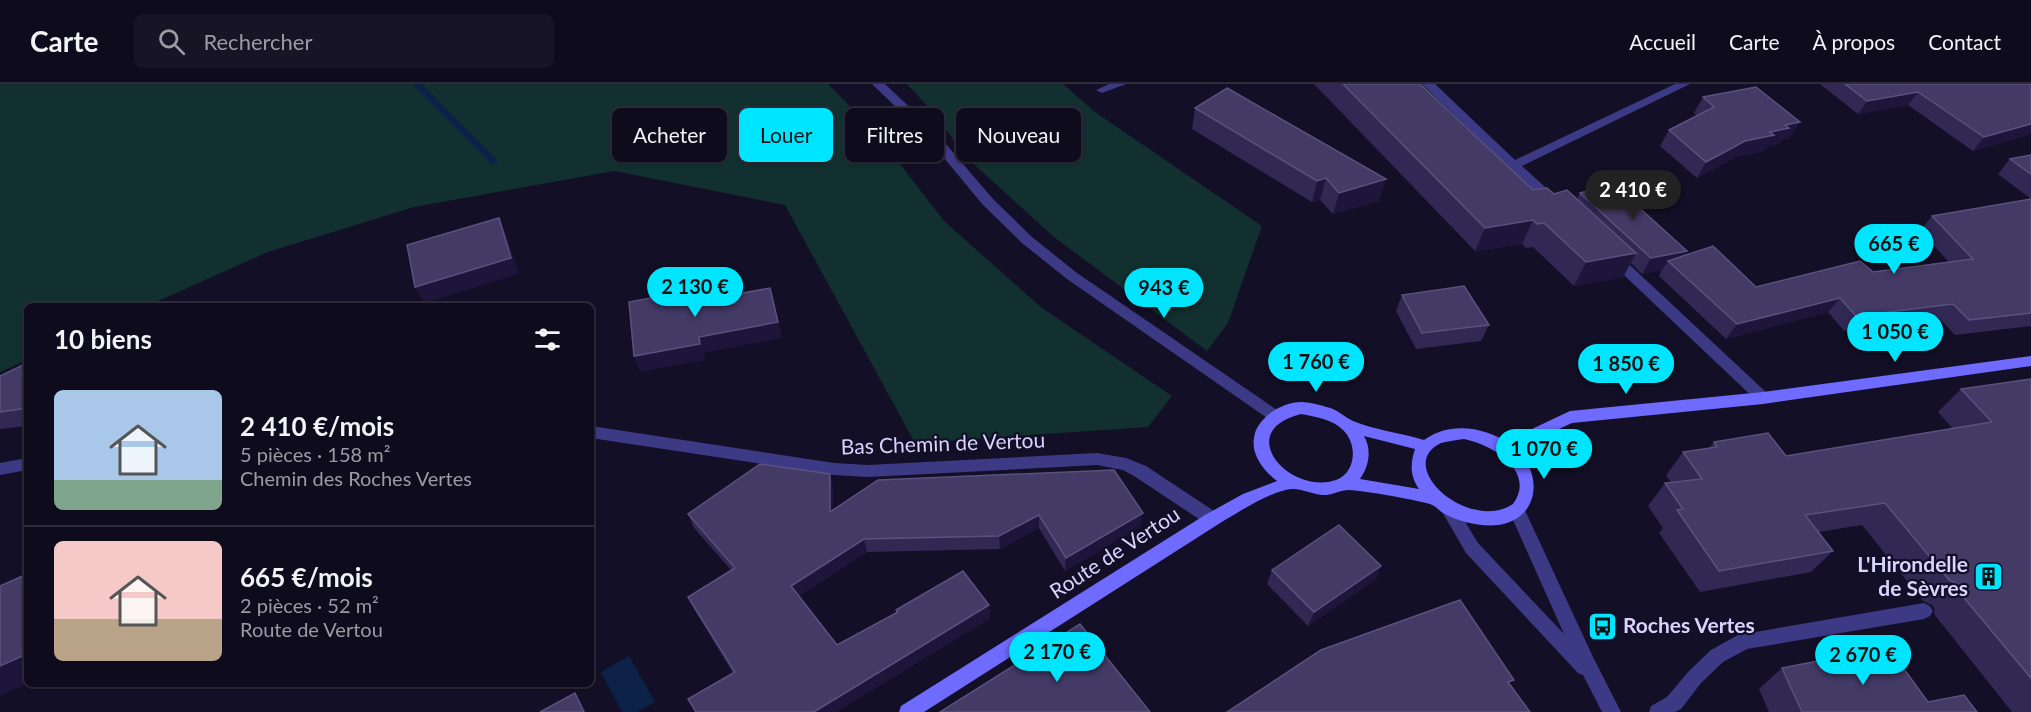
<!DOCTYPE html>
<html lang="fr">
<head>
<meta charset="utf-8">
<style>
	body { margin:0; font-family:Lato,sans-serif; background:#171425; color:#f1f3f6; height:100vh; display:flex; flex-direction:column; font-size:22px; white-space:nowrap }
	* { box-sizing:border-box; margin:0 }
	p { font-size:20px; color:#9b9ba3 }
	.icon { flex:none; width:33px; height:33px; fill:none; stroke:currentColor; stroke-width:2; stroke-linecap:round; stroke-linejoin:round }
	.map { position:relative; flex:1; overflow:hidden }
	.details { position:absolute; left:24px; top:219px; width:570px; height:384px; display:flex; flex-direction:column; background:#0e0b1c; border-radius:9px; box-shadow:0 2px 4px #0004,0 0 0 2px #2e2b3b }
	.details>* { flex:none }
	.guide { position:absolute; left:612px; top:24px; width:570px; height:54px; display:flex; gap:12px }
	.price { position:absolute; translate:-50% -51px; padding:0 14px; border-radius:21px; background:#00e5ff; color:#111; font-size:20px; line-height:39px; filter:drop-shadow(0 2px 3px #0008) }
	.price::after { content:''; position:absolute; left:50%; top:36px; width:18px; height:14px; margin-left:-9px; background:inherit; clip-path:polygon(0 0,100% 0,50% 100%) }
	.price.on { background:#222; color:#fff }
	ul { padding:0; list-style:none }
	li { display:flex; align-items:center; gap:18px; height:150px; padding:0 30px }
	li+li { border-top:2px solid #2e2b3b }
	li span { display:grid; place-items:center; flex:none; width:168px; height:120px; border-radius:9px; color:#555 }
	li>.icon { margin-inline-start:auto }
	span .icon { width:72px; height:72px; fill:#fffc; stroke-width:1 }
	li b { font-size:26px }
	h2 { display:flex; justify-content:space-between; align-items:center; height:72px; padding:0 30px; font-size:26px }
	.chip { padding:0 21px; border-radius:9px; background:#0e0b1c; box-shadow:0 2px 4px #0004,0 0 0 2px #2e2b3b; font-size:21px; line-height:54px }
	.chip.on { background:#00e5ff; color:#111 }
	header { display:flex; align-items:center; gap:36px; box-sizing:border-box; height:84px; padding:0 30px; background:#0e0b1c; border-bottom:2px solid #2e2b3b }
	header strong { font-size:28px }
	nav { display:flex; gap:33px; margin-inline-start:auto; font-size:21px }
	.search { width:420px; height:54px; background:#171425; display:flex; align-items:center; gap:15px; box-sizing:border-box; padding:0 21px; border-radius:9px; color:#9b9ba3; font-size:22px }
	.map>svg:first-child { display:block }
	.green { fill:#12302f }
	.water { fill:#0c2248 }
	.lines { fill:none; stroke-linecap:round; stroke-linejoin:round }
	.stream { fill:#0c2248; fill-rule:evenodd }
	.service { fill:#3d3a85; fill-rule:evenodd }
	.minor { fill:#3d3a85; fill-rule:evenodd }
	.tertiary { fill:#3d3a85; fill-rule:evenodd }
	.secondary { fill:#6f6bff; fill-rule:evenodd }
	.wall { fill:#312854 }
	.shaded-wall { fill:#1d163a }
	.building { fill:#433a66; stroke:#5a527e; stroke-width:1.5 }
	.labels { text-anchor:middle; stroke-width:4.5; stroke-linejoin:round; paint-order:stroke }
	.street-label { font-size:21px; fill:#d9d4ff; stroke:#130f26 }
	.poi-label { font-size:21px; font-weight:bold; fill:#d9d4ff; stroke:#130f26; text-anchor:end }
</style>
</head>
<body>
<header>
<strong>Carte</strong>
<div class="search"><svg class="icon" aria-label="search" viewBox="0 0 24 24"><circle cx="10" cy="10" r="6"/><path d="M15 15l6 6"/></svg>Rechercher</div>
<nav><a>Accueil</a><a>Carte</a><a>À propos</a><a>Contact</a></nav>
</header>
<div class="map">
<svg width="2031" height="628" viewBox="0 0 2031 628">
	<rect width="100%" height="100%" fill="#130f26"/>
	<g class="green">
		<polygon points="0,0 828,0 877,50 944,137 1042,224 1172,312 1148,343 915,359 785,121 614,87 414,123 268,168 147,222 27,222 27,276 0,288"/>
		<polygon points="907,0 1063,0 1095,28 1262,142 1228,239 1207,267 1054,153 968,75 930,25"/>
	</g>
	<polygon class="water" points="629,572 655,618 637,628 622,628 601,588"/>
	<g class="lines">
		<polygon class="stream" points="412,0 422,0 497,76 497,80 491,80"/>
		<polygon class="service" points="1924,519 1930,522 1933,527 1930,532 1924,535 1747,565 1723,578 1701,599 1681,625 1675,628 1649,628 1651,622 1667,613 1689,587 1711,566 1738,551"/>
		<g class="minor">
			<polygon points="1109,0 1126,0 1102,9 1096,6"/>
			<polygon points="1422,0 1435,0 1515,76 1675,0 1690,0 1522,82 1557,114 1558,117 1557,120 1547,120"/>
			<polygon points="1612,167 1617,169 1768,310 1770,314 1768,318 1758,318 1607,175 1605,172 1607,169"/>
			<polygon points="591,342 834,379 868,381 1097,369 1126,374 1146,382 1217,429 1219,434 1217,439 1211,441 1205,439 1134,392 1123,386 1097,381 868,393 834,391 591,354"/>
			<polygon points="27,374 27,386 0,391 0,379"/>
		</g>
		<g class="tertiary">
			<polygon points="872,0 885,0 933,45 993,115 1032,153 1077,189 1280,328 1283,332 1280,336 1270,336 1067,195 1022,159 983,121 925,51"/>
			<polygon points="1449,419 1455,421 1478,459 1564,550 1509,427 1511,422 1517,420 1523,422 1593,573 1621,628 1602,628 1583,591 1578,589 1466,469 1441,426 1443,421"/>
		</g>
		<path class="secondary" d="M2031 272V282L1763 320 1572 339 1544 352 1520 369C1544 396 1536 436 1498 441 1480 443 1460 438 1445 430 1439 427 1436 422 1430 420 1411 415 1367 407 1349 406 1340 406 1331 412 1322 411 1313 410 1300 404 1291 405 1271 407 1235 430 1217 441L924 628H899L901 622 1205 431 1243 410 1277 397C1264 387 1251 371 1254 354 1256 334 1282 318 1301 318 1311 318 1324 322 1333 325 1340 328 1346 334 1353 337 1374 346 1401 349 1424 356 1450 337 1485 343 1510 360L1534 344 1570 327 1763 308ZM1301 330C1316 333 1332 335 1343 346 1358 360 1356 389 1336 396 1290 412 1232 347 1301 330ZM1364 352 1415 365C1410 380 1410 392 1419 405L1360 395C1369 382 1372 366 1364 352ZM1464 355C1491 360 1537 387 1513 420 1469 449 1393 382 1441 359 1448 357 1457 356 1464 355Z"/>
	</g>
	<g class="wall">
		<polygon points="1314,0 1420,0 1533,106 1577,115 1580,109 1687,167 1684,172 1756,203 1949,178 1920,147 1932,132 2031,115 1998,90 2010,75 2031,71 2031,242 1955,251 1940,235 1844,247 1828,228 1726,255 1659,192 1662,186 1642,190 1631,179 1623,193 1574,202 1533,163 1526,164 1522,160 1475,167"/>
		<polygon points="1820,0 2031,0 2031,50 1973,67 1908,21 1858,30"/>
		<polygon points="1703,13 1790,54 1782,56 1779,60 1767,63 1764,67 1736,73 1697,94 1660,62 1669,46 1697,32 1694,29"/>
		<polygon points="1195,24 1379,117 1333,130 1320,116 1312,118 1192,45"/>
		<polygon points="1402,211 1489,241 1481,257 1416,265 1396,227"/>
		<polygon points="27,279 27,342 0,345 0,292"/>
		<polygon points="2031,295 2031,628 2012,628 1934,530 1935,526 1932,521 1923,517 1862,441 1819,448 1833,467 1811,488 1700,508 1659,449 1663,444 1648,422 1665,399 1671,399 1666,391 1683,368 1709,364 1714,358 1786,372 1953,345 1938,328 1961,305"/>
		<polygon points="878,396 1141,442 1065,487 1039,444 1000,465 867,468 799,512 837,561 896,529 896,526 989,521 990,534 836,628 695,628 688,615 733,589 694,525 688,513 731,486 694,444 688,430 833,403 833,426"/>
		<polygon points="1381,482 1375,496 1308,542 1267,500 1272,486"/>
		<polygon points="1782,584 1928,618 1977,628 1769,628 1759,605"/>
	</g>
	<g class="shaded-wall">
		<polygon points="1918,8 1908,21 1858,30 1867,17"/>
		<polygon points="1800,38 1790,54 1782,56 1779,60 1767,63 1764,67 1736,73 1697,94 1706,78 1745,57 1770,48 1785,41"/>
		<polygon points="2031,40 2031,50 1973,67 1984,53"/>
		<polygon points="1326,94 1320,116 1312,118 1317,97"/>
		<polygon points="1386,95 1379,117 1333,130 1339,109"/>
		<polygon points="499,134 506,150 519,190 424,219 415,203"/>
		<polygon points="1533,136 1522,160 1475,167 1485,144"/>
		<polygon points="1687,167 1677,183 1668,177 1662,186 1642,190 1651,174"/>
		<polygon points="1636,169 1623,193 1574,202 1586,178"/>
		<polygon points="770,204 782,254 704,269 705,276 640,288 634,272 699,253"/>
		<polygon points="1840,214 1828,228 1726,255 1737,240"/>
		<polygon points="830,390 833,403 833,441 830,428"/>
		<polygon points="1143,429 1141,442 1065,487 1066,474"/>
		<polygon points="1039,431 1039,444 1000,465 999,452"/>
		<polygon points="864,455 867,468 795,515 791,502"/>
		<polygon points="1381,482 1375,496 1308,542 1314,528"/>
		<polygon points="989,521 990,534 836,628 814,628"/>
		<polygon points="27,570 27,600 0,612 0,582"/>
		<polygon points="575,609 582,620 586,628 584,628"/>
	</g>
	<g class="building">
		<polygon points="1343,0 1420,0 1533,106 1547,104 1554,110 1567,106 1636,169 1586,178 1544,139 1537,140 1533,136 1485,144"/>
		<polygon points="1845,0 2031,0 2031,40 1984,53 1918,8 1867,17"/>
		<polygon points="1756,3 1800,38 1785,41 1789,44 1770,48 1774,51 1745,57 1706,78 1669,46 1714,23 1703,13"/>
		<polygon points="1227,4 1386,95 1339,109 1326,94 1317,97 1195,24"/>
		<polygon points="2031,71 2031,90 2010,75"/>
		<polygon points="1612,99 1687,167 1651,174 1580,109"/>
		<polygon points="2031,115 2031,229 1969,236 1953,220 1856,232 1840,214 1737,240 1668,177 1713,162 1756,203 1860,177 1873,188 1973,175 1932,132"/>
		<polygon points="499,134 511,174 415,203 407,161"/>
		<polygon points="1464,202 1489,241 1422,249 1402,211"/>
		<polygon points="770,204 778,238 699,253 700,260 634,272 629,218 693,206 695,218"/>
		<polygon points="27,279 27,324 0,328 0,292"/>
		<polygon points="2031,295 2031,594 1960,509 1961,505 1958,500 1949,496 1885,419 1805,431 1833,467 1719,487 1677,426 1683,425 1665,399 1702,395 1683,368 1717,363 1714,358 1768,349 1786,372 1992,338 1961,305"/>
		<polygon points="760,380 830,390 830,428 878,396 1114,386 1143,429 1066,474 1039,431 999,452 864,455 791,502 837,561 898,528 896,526 963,487 989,521 814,628 696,628 688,615 735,588 688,513 735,484 688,430"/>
		<polygon points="1339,441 1381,482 1314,528 1272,486"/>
		<polygon points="27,490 27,570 0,582 0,502"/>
		<polygon points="1460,516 1514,596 1508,598 1530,628 1227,628 1321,566"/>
		<polygon points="1080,540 1150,628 940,628"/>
		<polygon points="1888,563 1928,618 1964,611 1977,628 1802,628 1782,584"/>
		<polygon points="575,609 584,628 540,628"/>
	</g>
	<defs>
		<symbol id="building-square" viewBox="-11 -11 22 22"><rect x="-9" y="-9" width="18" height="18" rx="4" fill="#00e5ff" stroke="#130f26"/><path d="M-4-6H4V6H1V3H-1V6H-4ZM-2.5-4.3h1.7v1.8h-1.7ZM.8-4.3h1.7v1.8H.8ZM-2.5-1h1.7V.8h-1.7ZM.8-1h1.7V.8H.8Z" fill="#111"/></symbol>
		<symbol id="bus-square" viewBox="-11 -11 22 22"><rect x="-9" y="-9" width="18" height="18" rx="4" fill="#00e5ff" stroke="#130f26"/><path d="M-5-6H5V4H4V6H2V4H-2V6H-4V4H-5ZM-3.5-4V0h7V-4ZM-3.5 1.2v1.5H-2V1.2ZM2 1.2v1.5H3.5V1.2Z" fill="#111"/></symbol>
	</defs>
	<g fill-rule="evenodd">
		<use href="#building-square" x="1972" y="476" width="33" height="33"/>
		<use href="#bus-square" x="1586" y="526" width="33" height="33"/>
	</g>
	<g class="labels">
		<g class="street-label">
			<text transform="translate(943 360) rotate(-2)" y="7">Bas Chemin de Vertou</text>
			<text transform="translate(1115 469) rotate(-33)" y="7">Route de Vertou</text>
		</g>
		<g class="poi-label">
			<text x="1968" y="488">L'Hirondelle<tspan x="1968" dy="24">de Sèvres</tspan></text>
			<text x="1623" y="549" text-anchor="start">Roches Vertes</text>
		</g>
	</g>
</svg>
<b class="price on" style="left:1633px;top:137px">2 410 €</b>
<b class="price" style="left:1894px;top:191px">665 €</b>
<b class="price" style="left:695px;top:234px">2 130 €</b>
<b class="price" style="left:1164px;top:235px">943 €</b>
<b class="price" style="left:1895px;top:279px">1 050 €</b>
<b class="price" style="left:1316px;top:309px">1 760 €</b>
<b class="price" style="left:1626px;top:311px">1 850 €</b>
<b class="price" style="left:1544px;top:396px">1 070 €</b>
<b class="price" style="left:1057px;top:599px">2 170 €</b>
<b class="price" style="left:1863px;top:602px">2 670 €</b>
<div class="guide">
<a class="chip">Acheter</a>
<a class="chip on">Louer</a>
<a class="chip">Filtres</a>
<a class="chip">Nouveau</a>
</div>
<section class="details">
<h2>10 biens<svg class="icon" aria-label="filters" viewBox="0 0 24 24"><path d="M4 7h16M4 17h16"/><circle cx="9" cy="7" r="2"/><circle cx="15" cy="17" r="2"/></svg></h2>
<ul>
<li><span style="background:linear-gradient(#a9c7e8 75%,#7fa58c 0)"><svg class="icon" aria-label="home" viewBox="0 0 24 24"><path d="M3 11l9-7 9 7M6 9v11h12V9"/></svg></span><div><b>2 410 €/mois</b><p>5 pièces · 158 m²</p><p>Chemin des Roches Vertes</p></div></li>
<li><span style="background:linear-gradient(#f6c9c9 65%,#b9a48a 0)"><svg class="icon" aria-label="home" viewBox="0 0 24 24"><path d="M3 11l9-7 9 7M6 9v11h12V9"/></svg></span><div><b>665 €/mois</b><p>2 pièces · 52 m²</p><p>Route de Vertou</p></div></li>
</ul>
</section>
</div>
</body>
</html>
